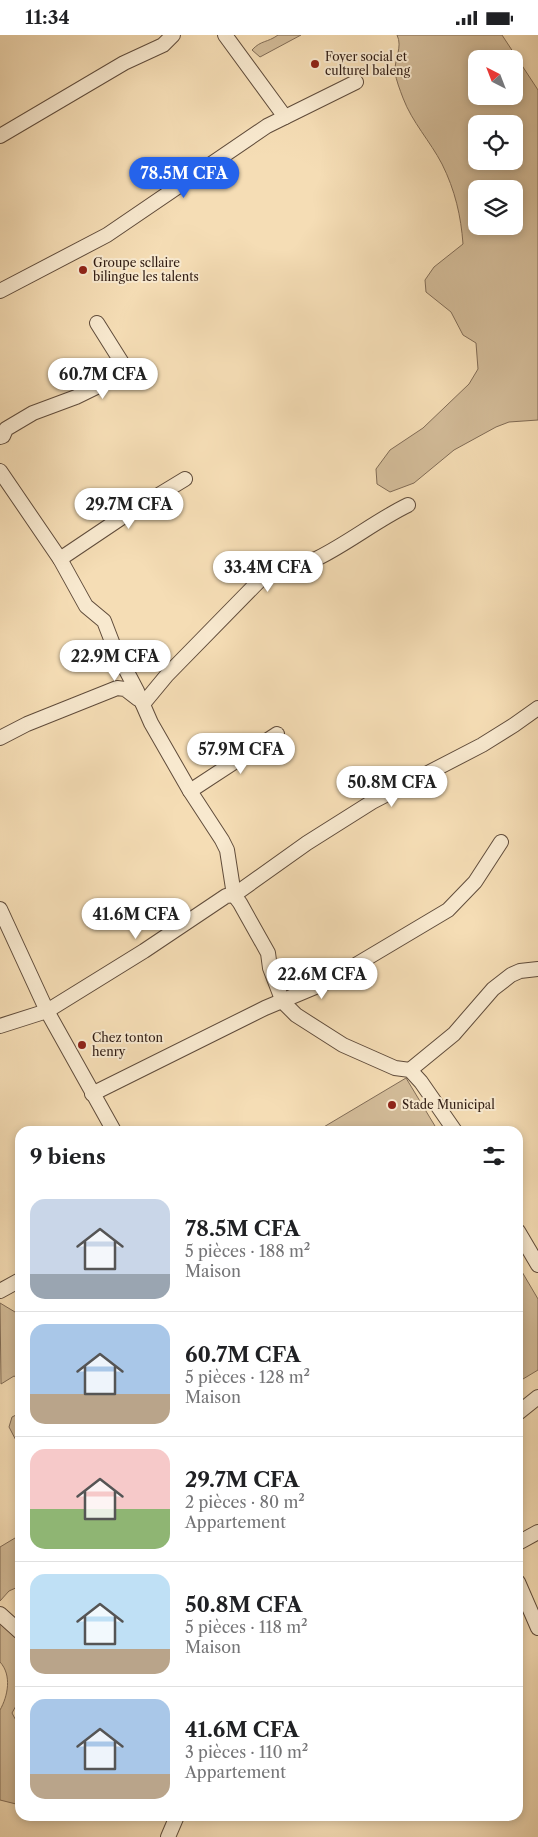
<!DOCTYPE html>
<html lang="fr">
<head>
<meta charset="utf-8">
<style>
	body { margin:0; font-family:"Libre Caslon Text",serif; background:#f6f6f6; color:#202124; height:100vh; display:flex; flex-direction:column; font-size:19px; white-space:nowrap }
	* { box-sizing:border-box; margin:0 }
	p { font-size:16px; color:#757577 }
	.icon { flex:none; width:28px; height:28px; fill:none; stroke:currentColor; stroke-width:2; stroke-linecap:round; stroke-linejoin:round }
	.map { position:relative; flex:1; overflow:hidden }
	.side { position:absolute; left:15px; top:1091px; width:508px; height:695px; display:flex; flex-direction:column; background:#fff; border-radius:15px; box-shadow:0 2px 8px #0003 }
	.side>* { flex:none }
	.needle { width:32px; rotate:318deg }
	.buttons { position:absolute; left:468px; top:15px; display:grid; gap:10px }
	.buttons a { display:grid; place-items:center; width:55px; height:55px; border-radius:10px; background:#fff; box-shadow:0 2px 8px #0003; font-size:25px }
	.price { position:absolute; translate:-50% -42px; padding:0 11px; border-radius:18px; background:#fff; color:#222; font-size:16px; line-height:32px; filter:drop-shadow(0 1px 2px #0008) }
	.price::after { content:''; position:absolute; left:50%; top:30px; width:15px; height:11px; margin-left:-8px; background:inherit; clip-path:polygon(0 0,100% 0,50% 100%) }
	.price.on { background:#2563eb; color:#fff }
	ul { padding:0; list-style:none }
	li { display:flex; align-items:center; gap:15px; height:125px; padding:0 15px }
	li+li { border-top:1px solid #e0e0e0 }
	li span { display:grid; place-items:center; flex:none; width:140px; height:100px; border-radius:15px; color:#555 }
	li>.icon { margin-inline-start:auto }
	span .icon { width:60px; height:60px; fill:#fffc; stroke-width:1 }
	li b { font-size:21px }
	h2 { display:flex; justify-content:space-between; align-items:center; height:60px; padding:0 15px; font-size:21px }
	.status { display:flex; justify-content:space-between; align-items:center; height:35px; padding:0 25px; background:#fff; direction:ltr }
	.status svg { height:14px; fill:currentColor }
	.map>svg:first-child { display:block }
	.green { fill:#d3bc99; stroke:#816c56; fill-rule:evenodd }
	.lines { fill:none; stroke-linecap:round; stroke-linejoin:round }
	.minor-casing { stroke:#604c3b; stroke-width:16 }
	.minor { stroke:#f8e9cf; stroke-width:14 }
	.poi-dot { fill:#8f2418; stroke:#f8e9cf; stroke-width:2 }
	.labels { text-anchor:middle; stroke-width:4; stroke-linejoin:round; paint-order:stroke }
	.poi-label { font-size:12px; fill:#2f1b12; stroke:#f8e9cf; text-anchor:start }
</style>
</head>
<body>
<div class="status"><b>11:34</b><svg viewBox="0 0 49 12"><path d="M0 12V9h3v3zM5 12V6h3v6zM10 12V3h3v9zM15 12V0h3v12zM26 1h20v11H26zM47 4h2v5h-2z"/></svg></div>
<div class="map">
<svg width="538" height="1802" viewBox="0 0 538 1802">
	<rect width="100%" height="100%" fill="#f5ddb5"/>
	<filter id="stains"><feTurbulence type="fractalNoise" baseFrequency=".004" numOctaves="4"/><feColorMatrix values="0 0 0 0 .2 0 0 0 0 .09 0 0 0 0 .02 0 0 0 .5 -.17"/></filter>
	<radialGradient id="worn" r=".72"><stop offset=".6" stop-color="#630" stop-opacity="0"/><stop offset="1" stop-color="#630" stop-opacity=".3"/></radialGradient>
	<g class="green">
		<path d="M278 0H301L260 22 252 15C261 5 267 8 278 0Z"/>
		<path d="M397 0H502L538 55V385L509 387 496 392 454 415 414 448 390 457 377 449 376 434 390 415 423 393 469 349 478 334 476 308 463 300 451 277 426 257 425 245 434 232 463 209C461 181 455 155 442 129 430 106 412 87 403 63 400 55 396 45 395 37 394 25 403 12 397 0ZM476 24H514V61H476ZM476 89H514V126H476ZM476 154H514V191H476Z"/>
		<polygon points="406,1043 438,1096 317,1096"/>
		<polygon points="518,1230 538,1264 538,1335 518,1347"/>
		<polygon points="0,1268 20,1280 20,1344 14,1341 1,1349"/>
		<polygon points="20,1378 20,1413 9,1392 12,1382"/>
		<polygon points="20,1500 20,1551 9,1556 0,1566 0,1512"/>
		<path d="M0 1584 20 1600V1668L17 1669 12 1678 20 1693V1770L0 1765V1675C8 1661 12 1640 0 1627Z"/>
	</g>
	<g class="lines">
		<defs>
			<g id="minor">
				<polyline points="225,0 285,82"/>
				<polyline points="0,101 124,28 163,10 173,0"/>
				<polyline points="0,256 107,200 267,91 356,47"/>
				<polyline points="0,402 3,401 6,394 33,378 76,362 117,342 124,331 97,288"/>
				<polyline points="0,436 60,524 86,571 104,586 114,612 137,656 151,688 190,756 222,805 227,815 234,860 240,868 268,918 270,933 283,967 296,980 343,1010 395,1033 410,1035 421,1047 455,1096"/>
				<polyline points="60,524 124,481 185,444"/>
				<path d="M143 669 167 640 260 545C278 534 299 532 318 523 350 507 377 485 408 470"/>
				<polyline points="0,703 27,689 117,653 125,654 138,664"/>
				<polyline points="190,756 277,699"/>
				<polyline points="0,874 47,976 114,1096"/>
				<polyline points="0,991 47,976 144,916 226,861 234,860 307,808 372,767 482,710 514,690 538,673"/>
				<polyline points="410,1035 454,999 493,954 511,940 520,936 538,934"/>
				<polyline points="92,1059 265,973 327,947 448,875 475,847 501,807"/>
				<polyline points="518,1196 538,1230"/>
				<polyline points="0,1256 20,1245"/>
				<polyline points="518,1378 538,1362"/>
				<polyline points="518,1508 538,1497"/>
				<polyline points="518,1547 538,1593"/>
				<polyline points="0,1579 20,1597"/>
				<polyline points="168,1802 177,1781"/>
			</g>
		</defs>
		<use href="#minor" class="minor-casing"/>
		<use href="#minor" class="minor"/>
	</g>
	<g class="poi-dot">
		<circle cx="315" cy="29" r="5"/>
		<circle cx="83" cy="235" r="5"/>
		<circle cx="82" cy="1010" r="5"/>
		<circle cx="392" cy="1070" r="5"/>
	</g>
	<g class="labels">
		<g class="poi-label">
			<text x="325" y="26">Foyer social et<tspan x="325" dy="14">culturel baleng</tspan></text>
			<text x="93" y="232">Groupe scllaire<tspan x="93" dy="14">bilingue les talents</tspan></text>
			<text x="92" y="1007">Chez tonton<tspan x="92" dy="14">henry</tspan></text>
			<text x="402" y="1074">Stade Municipal</text>
		</g>
	</g>
	<rect width="100%" height="100%" filter="url(#stains)"/>
	<rect width="100%" height="100%" fill="url(#worn)"/>
</svg>
<div class="buttons">
<a><svg class="needle" viewBox="-14 -14 28 28"><path d="M0-13l5 13h-10z" fill="#e53935"/><path d="M0 13l5-13h-10z" fill="#757577"/></svg></a>
<a><svg class="icon" aria-label="locate" viewBox="0 0 24 24"><circle cx="12" cy="12" r="6"/><path d="M12 2v4M12 18v4M2 12h4M18 12h4"/></svg></a>
<a><svg class="icon" aria-label="layers" viewBox="0 0 24 24"><path d="M12 4l9 5-9 5-9-5zM3 14l9 5 9-5"/></svg></a>
</div>
<b class="price on" style="left:184px;top:164px">78.5M CFA</b>
<b class="price" style="left:103px;top:365px">60.7M CFA</b>
<b class="price" style="left:129px;top:495px">29.7M CFA</b>
<b class="price" style="left:268px;top:558px">33.4M CFA</b>
<b class="price" style="left:115px;top:647px">22.9M CFA</b>
<b class="price" style="left:241px;top:740px">57.9M CFA</b>
<b class="price" style="left:392px;top:773px">50.8M CFA</b>
<b class="price" style="left:136px;top:905px">41.6M CFA</b>
<b class="price" style="left:322px;top:965px">22.6M CFA</b>
<section class="side">
<h2>9 biens<svg class="icon" aria-label="filters" viewBox="0 0 24 24"><path d="M4 7h16M4 17h16"/><circle cx="9" cy="7" r="2"/><circle cx="15" cy="17" r="2"/></svg></h2>
<ul>
<li><span style="background:linear-gradient(#c9d6e8 75%,#9aa5b1 0)"><svg class="icon" aria-label="home" viewBox="0 0 24 24"><path d="M3 11l9-7 9 7M6 9v11h12V9"/></svg></span><div><b>78.5M CFA</b><p>5 pièces · 188 m²</p><p>Maison</p></div></li>
<li><span style="background:linear-gradient(#a9c7e8 70%,#b9a48a 0)"><svg class="icon" aria-label="home" viewBox="0 0 24 24"><path d="M3 11l9-7 9 7M6 9v11h12V9"/></svg></span><div><b>60.7M CFA</b><p>5 pièces · 128 m²</p><p>Maison</p></div></li>
<li><span style="background:linear-gradient(#f6c9c9 60%,#8fb573 0)"><svg class="icon" aria-label="home" viewBox="0 0 24 24"><path d="M3 11l9-7 9 7M6 9v11h12V9"/></svg></span><div><b>29.7M CFA</b><p>2 pièces · 80 m²</p><p>Appartement</p></div></li>
<li><span style="background:linear-gradient(#bfe0f5 75%,#b9a48a 0)"><svg class="icon" aria-label="home" viewBox="0 0 24 24"><path d="M3 11l9-7 9 7M6 9v11h12V9"/></svg></span><div><b>50.8M CFA</b><p>5 pièces · 118 m²</p><p>Maison</p></div></li>
<li><span style="background:linear-gradient(#a9c7e8 75%,#b9a48a 0)"><svg class="icon" aria-label="home" viewBox="0 0 24 24"><path d="M3 11l9-7 9 7M6 9v11h12V9"/></svg></span><div><b>41.6M CFA</b><p>3 pièces · 110 m²</p><p>Appartement</p></div></li>
</ul>
</section>
</div>
</body>
</html>
